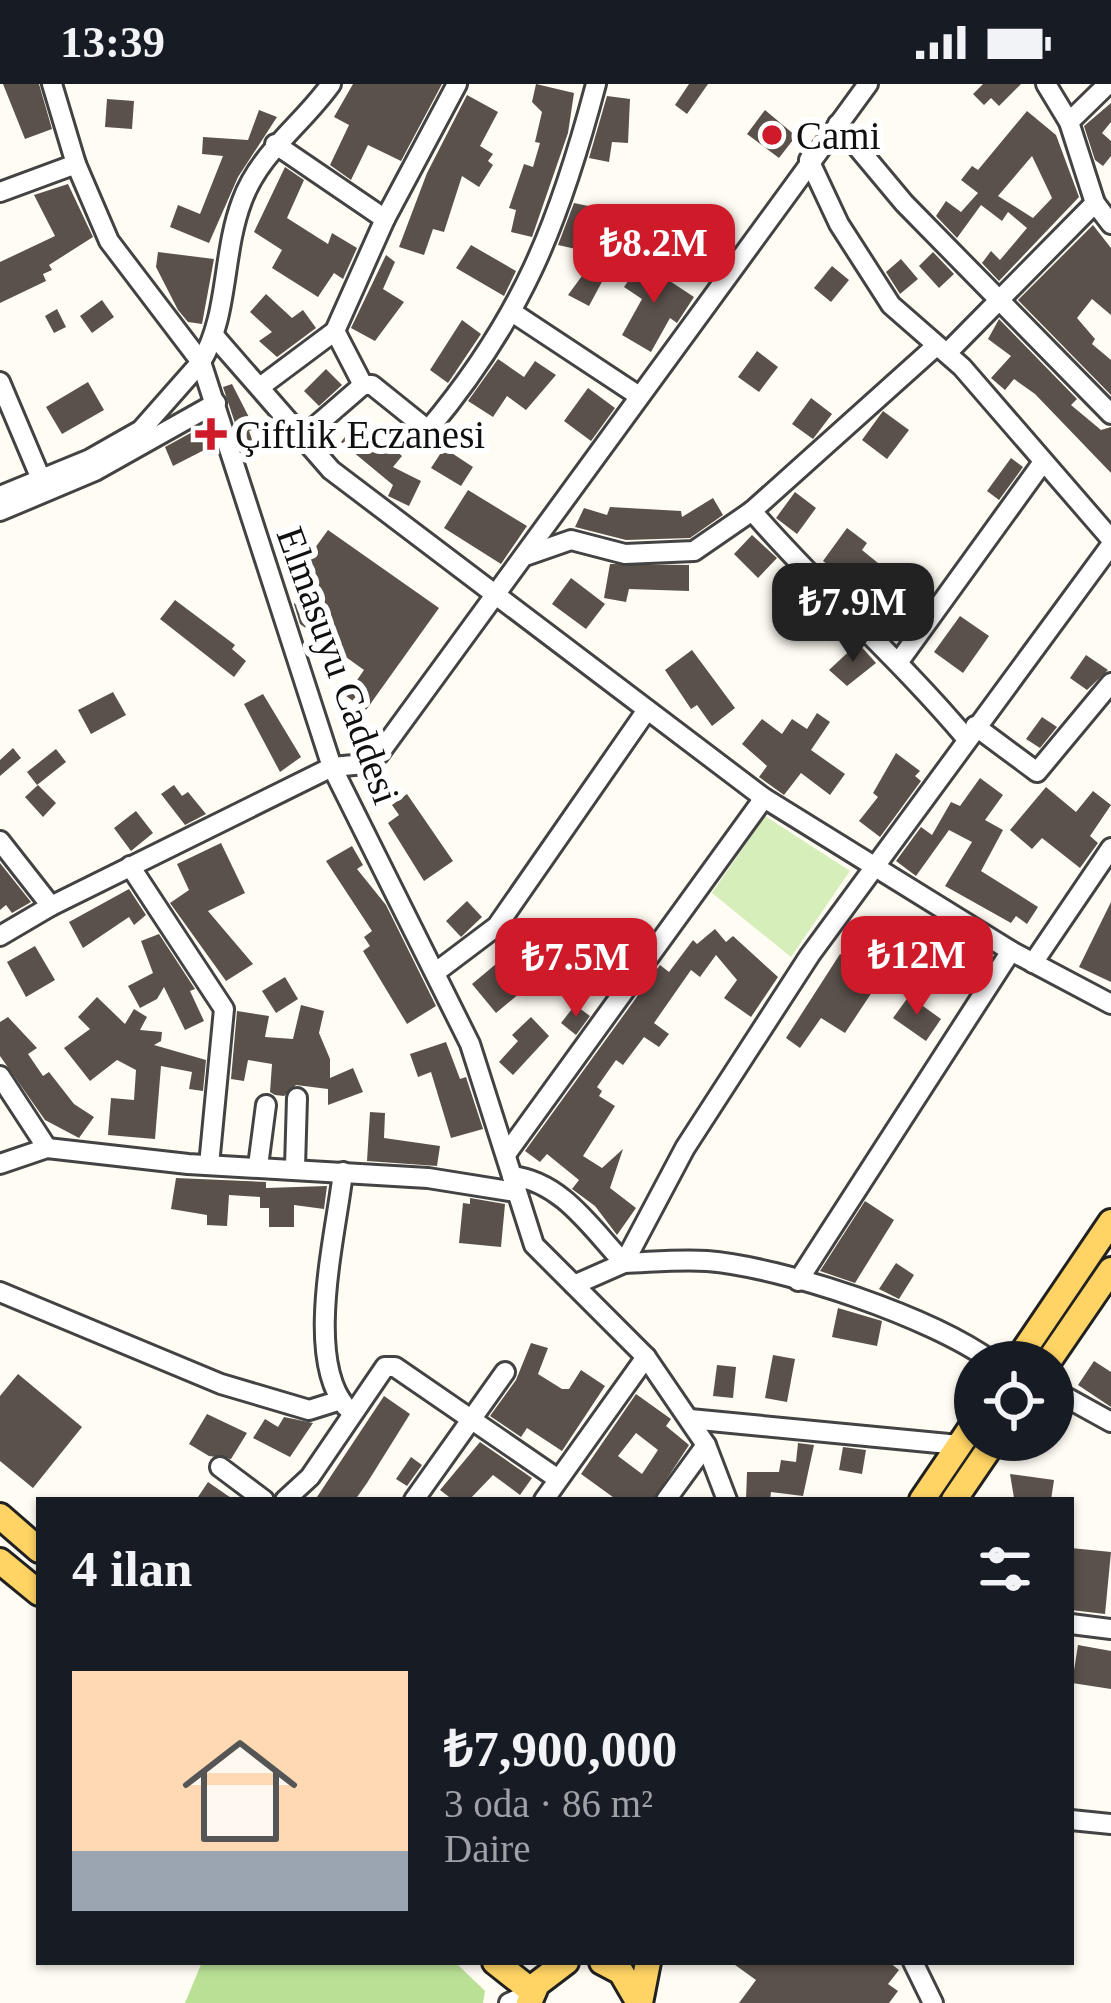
<!DOCTYPE html>
<html lang="tr">
<head>
<meta charset="utf-8">
<style>
	body { margin:0; font-family:"Times New Roman",serif; background:#242831; color:#f1f3f6; height:100vh; display:flex; flex-direction:column; font-size:45px; white-space:nowrap }
	* { box-sizing:border-box; margin:0 }
	p { font-size:39px; color:#9ea1a6 }
	.icon { flex:none; width:66px; height:66px; fill:none; stroke:currentColor; stroke-width:2; stroke-linecap:round; stroke-linejoin:round }
	.map { position:relative; flex:1; overflow:hidden }
	.drawer { position:absolute; left:36px; top:1413px; width:1038px; height:468px; display:flex; flex-direction:column; background:#171b24; border-radius:0px; box-shadow:0 3px 9px #0004 }
	.drawer>* { flex:none }
	.controls { position:absolute; left:954px; top:1257px; display:grid; gap:24px }
	.controls a { display:grid; place-items:center; width:120px; height:120px; border-radius:50%; background:#171b24; box-shadow:0 3px 9px #0004; font-size:60px }
	.price { position:absolute; translate:-50% -102px; padding:0 27px; border-radius:24px; background:#ce1a29; color:#fff; font-size:39px; line-height:78px; filter:drop-shadow(0 3px 6px #0008) }
	.price::after { content:''; position:absolute; left:50%; top:72px; width:36px; height:27px; margin-left:-18px; background:inherit; clip-path:polygon(0 0,100% 0,50% 100%) }
	.price.active { background:#222; color:#fff }
	ul { padding:0; list-style:none }
	li { display:flex; align-items:center; gap:36px; height:300px; padding:0 36px }
	li+li { border-top:3px solid #363941 }
	li span { display:grid; place-items:center; flex:none; width:336px; height:240px; border-radius:0px; color:#555 }
	li>.icon { margin-inline-start:auto }
	span .icon { width:144px; height:144px; fill:#fffc; stroke-width:1 }
	li b { font-size:51px }
	h2 { display:flex; justify-content:space-between; align-items:center; height:144px; padding:0 36px; font-size:51px }
	.status { display:flex; justify-content:space-between; align-items:center; height:84px; padding:0 60px; background:#171b24; direction:ltr }
	.status svg { height:33px; fill:currentColor }
	.map>svg:first-child { display:block }
	.green { fill:#d6eeb9 }
	.forest { fill:#bae096 }
	.building { fill:#5a514b; fill-rule:evenodd }
	.lines { fill:none; stroke-linecap:round; stroke-linejoin:round }
	.minor-casing { stroke:#434343; stroke-width:24 }
	.major-casing { stroke:#212121; stroke-width:30 }
	.minor { stroke:#fff; stroke-width:18 }
	.major { stroke:#ffd464; stroke-width:24 }
	.poi-dot { fill:#ce1a29; stroke:#fff; stroke-width:4.5 }
	.labels { text-anchor:middle; stroke-width:12; stroke-linejoin:round; paint-order:stroke }
	.poi-label { font-size:39px; fill:#101010; stroke:#fff; text-anchor:start }
	.street-label { font-size:39px; fill:#101010; stroke:#fff }
</style>
</head>
<body>
<div class="status"><b>13:39</b><svg viewBox="0 0 49 12"><path d="M0 12V9h3v3zM5 12V6h3v6zM10 12V3h3v9zM15 12V0h3v12zM26 1h20v11H26zM47 4h2v5h-2z"/></svg></div>
<div class="map">
<svg width="1111" height="1919" viewBox="0 0 1111 1919">
	<rect width="100%" height="100%" fill="#fffcf4"/>
	<polygon class="green" points="765,732 850,787 791,873 712,809"/>
	<polygon class="forest" points="202,1878 455,1878 485,1907 483,1919 185,1919"/>
	<g class="building">
		<polygon points="3,0 39,0 52,45 25,55"/>
		<polygon points="353,0 442,0 401,77 368,61 351,96 330,81 349,41 334,33"/>
		<polygon points="536,0 574,9 568,49 532,153 511,148 516,126 509,124 524,80 533,83 540,59 535,58 542,28 532,18"/>
		<polygon points="689,0 708,0 687,30 675,21"/>
		<polygon points="983,0 1021,0 999,22 991,14 984,21 973,10"/>
		<polygon points="467,11 498,28 480,62 493,70 488,77 493,81 479,103 462,92 444,148 433,145 424,171 399,163 427,89"/>
		<polygon points="607,12 630,15 628,59 612,58 609,78 589,74"/>
		<polygon points="107,15 134,17 132,45 105,43"/>
		<polygon points="1111,19 1111,38 1102,49 1111,57 1111,72 1103,82 1095,76 1084,42"/>
		<polygon points="259,26 277,33 238,93 209,159 170,143 178,121 200,130 223,72 202,70 203,53 248,56"/>
		<polygon points="765,26 796,52 779,74 747,50"/>
		<path d="M1027 27 1056 51 1079 113 999 197 982 179 991 167 1000 176 1027 144 1008 128 1002 137 981 121 957 154 936 132 946 117 961 128 978 109 961 96 972 82 978 86ZM1032 72 1052 114 1033 134 998 112Z"/>
		<polygon points="285,83 304,96 287,134 328,160 332,149 357,164 343,195 334,189 318,213 272,184 282,166 254,148"/>
		<polygon points="68,100 93,153 49,181 52,186 43,190 46,197 0,219 0,178 55,152 34,111"/>
		<polygon points="574,119 617,128 607,172 558,161"/>
		<polygon points="1093,141 1111,164 1111,231 1092,215 1077,234 1095,255 1092,260 1111,276 1111,311 1018,216"/>
		<polygon points="471,161 516,187 504,212 456,184"/>
		<polygon points="158,168 214,175 202,240 188,238 178,226 156,183"/>
		<polygon points="933,168 954,190 939,204 919,182"/>
		<polygon points="386,171 395,178 383,205 404,218 375,257 351,244"/>
		<polygon points="901,175 918,195 900,210 886,188"/>
		<polygon points="641,178 694,213 677,239 670,234 651,268 622,251 642,215 624,203"/>
		<polygon points="832,182 849,196 831,218 814,204"/>
		<polygon points="587,185 604,194 589,222 568,211"/>
		<polygon points="266,210 292,234 303,226 316,244 277,273 259,257 272,248 250,228"/>
		<polygon points="102,216 114,233 92,249 80,232"/>
		<polygon points="57,225 66,243 54,249 45,232"/>
		<polygon points="999,235 1077,315 1071,321 1101,346 1111,343 1111,389 1035,310 1014,295 1005,306 991,294 1011,272 988,255"/>
		<polygon points="462,236 481,250 448,299 430,286"/>
		<polygon points="757,267 778,283 759,308 738,293"/>
		<polygon points="498,275 524,293 535,277 556,291 526,326 507,312 493,333 468,317"/>
		<polygon points="326,285 342,301 319,322 304,307"/>
		<polygon points="88,298 104,326 62,350 46,323"/>
		<polygon points="232,300 255,345 249,347 254,361 244,366 223,303"/>
		<polygon points="588,304 615,324 591,357 564,337"/>
		<polygon points="811,314 832,330 813,355 792,340"/>
		<polygon points="883,327 909,346 887,375 862,356"/>
		<polygon points="359,335 402,372 393,383 421,397 409,422 388,412 393,401 341,358"/>
		<polygon points="207,340 214,361 173,382 165,363"/>
		<polygon points="444,364 473,383 461,402 431,384"/>
		<polygon points="1011,374 1023,383 999,416 987,407"/>
		<polygon points="468,406 527,442 501,480 444,444"/>
		<polygon points="795,408 816,424 797,450 776,434"/>
		<polygon points="713,414 723,431 690,454 626,456 575,443 584,424 607,431 610,423 681,427 682,433"/>
		<polygon points="847,444 867,459 862,466 926,518 902,550 852,512 858,504 823,477"/>
		<polygon points="328,446 439,524 366,626 346,612 364,586 300,540 294,520 312,495 299,486"/>
		<polygon points="752,451 777,474 758,494 734,470"/>
		<polygon points="610,480 689,481 689,507 629,505 626,518 604,514"/>
		<polygon points="571,494 605,520 586,545 552,520"/>
		<polygon points="175,516 235,561 232,565 246,577 234,593 160,535"/>
		<polygon points="960,532 989,552 963,589 934,568"/>
		<polygon points="858,559 876,579 847,602 829,586"/>
		<polygon points="692,566 735,624 712,642 697,621 691,625 665,586"/>
		<polygon points="1086,571 1108,586 1087,606 1070,594"/>
		<polygon points="113,608 126,631 91,650 78,626"/>
		<polygon points="263,610 301,673 280,688 244,620"/>
		<polygon points="817,629 830,638 811,666 845,690 830,711 801,689 784,711 759,693 767,682 742,660 762,635 782,650 792,635 807,645"/>
		<polygon points="1042,633 1057,643 1040,664 1026,655"/>
		<polygon points="13,664 21,674 0,692 0,676"/>
		<polygon points="56,665 66,678 37,701 27,688"/>
		<polygon points="896,669 920,687 915,692 921,697 880,753 859,737 878,713 873,709"/>
		<polygon points="980,694 1003,711 985,736 1003,746 981,787 1038,823 1027,840 1016,832 1011,839 945,802 972,758 949,746 916,792 896,777 921,743 932,751 951,718 960,722"/>
		<polygon points="38,701 56,719 43,733 25,713"/>
		<polygon points="174,701 182,712 188,708 206,730 185,741 161,710"/>
		<polygon points="1046,703 1076,728 1093,707 1111,721 1090,752 1098,759 1080,784 1042,754 1032,765 1010,746"/>
		<polygon points="407,710 453,777 424,797 388,739 399,731 392,721"/>
		<polygon points="136,727 153,749 131,767 114,744"/>
		<polygon points="221,759 245,809 208,827 253,880 226,897 170,819 189,806 177,780"/>
		<polygon points="352,762 363,781 357,785 386,821 436,922 407,940 363,867 370,862 364,853 372,847 326,777"/>
		<polygon points="0,779 31,818 12,829 6,821 0,826"/>
		<polygon points="129,805 146,831 134,841 129,833 83,864 69,838"/>
		<polygon points="467,817 482,833 461,853 446,837"/>
		<polygon points="1111,818 1111,898 1079,883"/>
		<polygon points="715,845 726,858 733,852 778,893 751,933 724,914 737,896 716,871 700,893 691,886 654,939 669,950 659,963 644,953 623,981 616,976 597,1003 602,1007 599,1012 615,1022 583,1072 602,1084 623,1065 610,1104 636,1124 617,1151 595,1122 572,1105 579,1096 547,1070 540,1078 525,1067 660,881 669,888 693,856 697,860"/>
		<polygon points="159,850 195,905 190,907 204,937 185,946 164,903 157,915 140,924 128,902 153,889 141,857"/>
		<polygon points="941,859 983,885 967,909 927,880"/>
		<polygon points="35,862 55,896 26,913 7,878"/>
		<polygon points="840,870 880,896 845,949 821,934 800,964 786,954"/>
		<polygon points="496,880 520,909 496,929 472,900"/>
		<polygon points="285,893 298,915 276,929 262,907"/>
		<polygon points="909,912 941,935 926,957 893,934"/>
		<polygon points="97,913 125,940 134,925 147,933 140,946 162,948 161,957 154,961 206,976 203,1007 189,1005 192,988 161,982 155,1055 108,1051 111,1014 134,1016 136,986 117,976 90,997 64,964 90,945 78,933"/>
		<polygon points="301,921 324,927 319,949 330,975 330,994 353,984 363,1008 328,1021 328,1005 296,1001 284,1012 275,1011 270,1008 272,980 248,976 244,997 231,995 237,927 269,932 265,953 293,955"/>
		<polygon points="575,921 590,932 576,951 561,939"/>
		<polygon points="8,933 37,964 28,970 43,992 49,988 74,1020 94,1033 79,1054 45,1036 0,972 0,938"/>
		<polygon points="531,933 549,952 513,991 499,978 518,957 512,951"/>
		<polygon points="446,958 460,995 466,993 483,1045 451,1054 431,988 418,993 410,970"/>
		<polygon points="370,1028 385,1029 384,1054 440,1062 437,1082 367,1077"/>
		<polygon points="176,1094 266,1098 266,1104 327,1102 324,1125 294,1121 294,1143 269,1143 269,1124 260,1124 260,1113 229,1111 227,1142 207,1141 207,1131 171,1125"/>
		<polygon points="470,1114 505,1120 501,1163 459,1159 463,1119 470,1120"/>
		<polygon points="865,1117 894,1136 855,1199 820,1187"/>
		<polygon points="896,1179 914,1191 899,1215 879,1205"/>
		<polygon points="838,1224 882,1237 877,1262 832,1253"/>
		<polygon points="531,1259 548,1264 538,1290 562,1305 569,1305 581,1286 605,1302 562,1367 527,1344 521,1353 490,1332 516,1296"/>
		<polygon points="773,1271 795,1275 787,1318 765,1314"/>
		<polygon points="1094,1277 1111,1288 1111,1323 1078,1301"/>
		<polygon points="717,1281 736,1283 733,1314 713,1312"/>
		<polygon points="18,1290 82,1343 33,1404 0,1377 0,1312"/>
		<path d="M636 1310 671 1335 666 1342 689 1361 653 1416H617L581 1390ZM636 1349 658 1366 642 1390 618 1372Z"/>
		<polygon points="384,1312 410,1330 367,1399 355,1416 315,1416"/>
		<polygon points="207,1330 247,1349 231,1375 209,1372 189,1360"/>
		<polygon points="284,1333 313,1339 290,1373 253,1354 265,1335 278,1343"/>
		<polygon points="480,1358 532,1394 520,1411 493,1391 469,1416 453,1416 440,1406"/>
		<polygon points="798,1359 814,1361 803,1412 771,1408 770,1416 746,1416 747,1388 779,1388 781,1376 796,1378"/>
		<polygon points="843,1363 866,1366 862,1390 839,1386"/>
		<polygon points="411,1373 422,1381 407,1402 396,1395"/>
		<polygon points="1010,1390 1054,1396 1051,1416 1014,1414"/>
		<polygon points="208,1398 234,1416 196,1416"/>
		<polygon points="1071,1464 1111,1468 1105,1530 1071,1526"/>
		<polygon points="1078,1561 1111,1567 1111,1605 1072,1599"/>
		<polygon points="731,1878 889,1878 899,1886 888,1900 898,1907 889,1919 739,1919 756,1896"/>
	</g>
	<g class="lines">
		<defs>
			<g id="minor">
				<path d="M331 0C302 41 260 68 242 117 222 169 229 231 201 278L332 683 470 960 534 1161 646 1273 706 1361 727 1416"/>
				<polyline points="1046,0 1069,38 1095,119 1111,140"/>
				<polyline points="1069,38 1108,0"/>
				<polyline points="838,40 904,119 1111,330"/>
				<polyline points="809,76 839,140 891,221 962,283 1111,455"/>
				<polyline points="0,108 76,80"/>
				<polyline points="385,135 457,0"/>
				<polyline points="512,228 639,312"/>
				<polyline points="335,247 363,301"/>
				<polyline points="216,254 331,386 764,714 1011,867 1111,920"/>
				<path d="M936 262 752 427C820 506 899 574 966 654"/>
				<polyline points="948,268 1095,119"/>
				<polyline points="0,298 41,395"/>
				<polyline points="260,303 335,247 385,135 275,60"/>
				<path d="M303 353 363 301H372L428 346C522 234 559 140 596 0"/>
				<polyline points="0,412 90,375 141,346 201,278 109,157 76,80 52,0"/>
				<polyline points="0,427 95,387 216,319"/>
				<polyline points="528,471 571,456 625,470 694,467 752,427"/>
				<polyline points="900,576 1043,378"/>
				<polyline points="975,642 1037,688 1111,599"/>
				<polyline points="0,757 51,822 332,683 365,680 379,670 868,0"/>
				<polyline points="130,782 224,925 209,1081"/>
				<polyline points="0,852 51,822"/>
				<polyline points="1033,879 1111,764"/>
				<polyline points="436,888 497,842 647,626"/>
				<polyline points="0,992 47,1064"/>
				<polyline points="507,1069 764,714"/>
				<polyline points="0,1080 47,1064 188,1080 428,1094 516,1108"/>
				<polyline points="258,1082 266,1021"/>
				<polyline points="295,1083 297,1014"/>
				<path d="M343 1088C336 1151 304 1273 346 1323"/>
				<path d="M512 1092C562 1098 591 1144 624 1179 652 1178 680 1175 707 1177 783 1183 931 1233 993 1278"/>
				<polyline points="798,1197 1011,867"/>
				<polyline points="574,1201 624,1179 685,1064 810,871 1111,461"/>
				<polyline points="0,1208 221,1300 309,1326 341,1316"/>
				<polyline points="1053,1306 1111,1338"/>
				<polyline points="690,1335 959,1361"/>
				<polyline points="220,1383 264,1416"/>
				<polyline points="285,1416 310,1393 385,1283 395,1283 558,1395"/>
				<polyline points="414,1416 505,1288"/>
				<polyline points="544,1416 646,1273"/>
				<polyline points="666,1416 706,1361"/>
				<polyline points="1071,1540 1111,1545"/>
				<polyline points="1071,1736 1111,1740"/>
				<polyline points="913,1878 933,1919"/>
				<polyline points="509,1919 533,1908"/>
			</g>
			<g id="major">
				<polyline points="1016,1278 1111,1138"/>
				<polyline points="1048,1278 1111,1186"/>
				<polyline points="922,1416 975,1338"/>
				<polyline points="954,1416 995,1356"/>
				<polyline points="0,1432 39,1466"/>
				<polyline points="0,1477 39,1509"/>
				<polyline points="495,1878 533,1908"/>
				<polyline points="602,1878 621,1888 639,1919"/>
				<polyline points="529,1919 537,1900 566,1878"/>
				<polyline points="640,1919 648,1878"/>
			</g>
		</defs>
		<use href="#minor" class="minor-casing"/>
		<use href="#major" class="major-casing"/>
		<use href="#minor" class="minor"/>
		<use href="#major" class="major"/>
	</g>
	<g class="poi-dot">
		<circle cx="772" cy="51" r="12"/>
		<path d="M205 332h12v12h12v12h-12v12h-12v-12h-12v-12h12z"/>
	</g>
	<g class="labels">
		<g class="poi-label">
			<text x="796" y="65">Cami</text>
			<text x="235" y="364">Çiftlik Eczanesi</text>
		</g>
		<g class="street-label">
			<text transform="translate(339 581) rotate(70)" y="14">Elmasuyu Caddesi</text>
		</g>
	</g>
</svg>
<div class="controls">
<a><svg class="icon" aria-label="locate" viewBox="0 0 24 24"><circle cx="12" cy="12" r="6"/><path d="M12 2v4M12 18v4M2 12h4M18 12h4"/></svg></a>
</div>
<b class="price" style="left:654px;top:222px">₺8.2M</b>
<b class="price active" style="left:853px;top:581px">₺7.9M</b>
<b class="price" style="left:917px;top:934px">₺12M</b>
<b class="price" style="left:576px;top:936px">₺7.5M</b>
<section class="drawer">
<h2>4 ilan<svg class="icon" aria-label="filters" viewBox="0 0 24 24"><path d="M4 7h16M4 17h16"/><circle cx="9" cy="7" r="2"/><circle cx="15" cy="17" r="2"/></svg></h2>
<ul>
<li><span style="background:linear-gradient(#ffd9b3 75%,#9aa5b1 0)"><svg class="icon" aria-label="home" viewBox="0 0 24 24"><path d="M3 11l9-7 9 7M6 9v11h12V9"/></svg></span><div><b>₺7,900,000</b><p>3 oda · 86 m²</p><p>Daire</p></div></li>
</ul>
</section>
</div>
</body>
</html>
